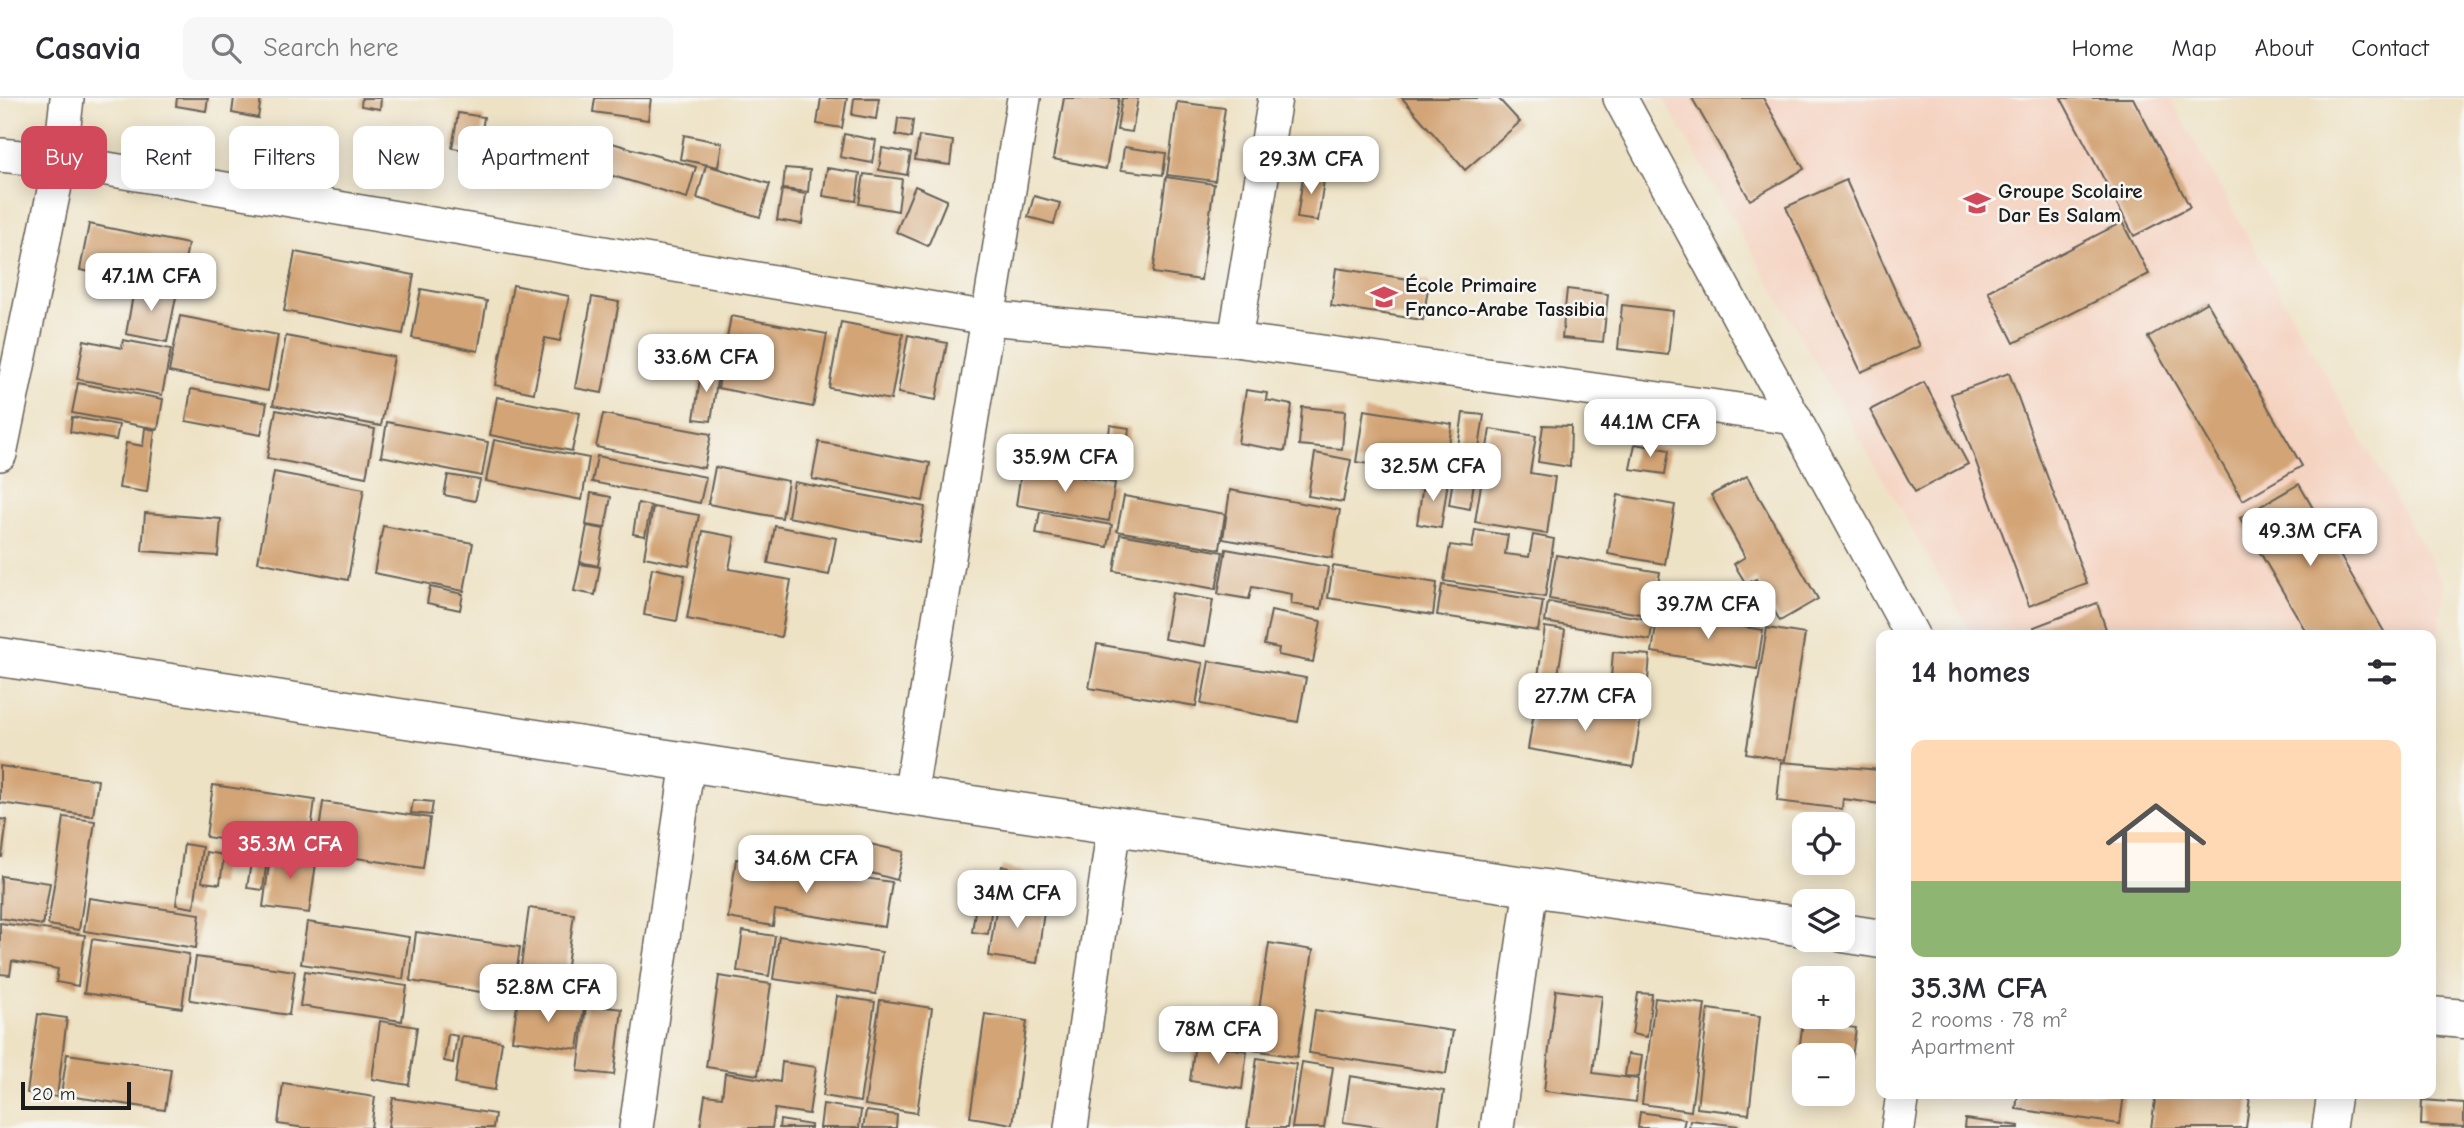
<!DOCTYPE html>
<html lang="en">
<head>
<meta charset="utf-8">
<style>
	body { margin:0; font-family:"Comic Neue",sans-serif; background:#f7f7f7; color:#2b2b33; height:100vh; display:flex; flex-direction:column; font-size:26px; white-space:nowrap }
	* { box-sizing:border-box; margin:0 }
	p { font-size:23px; color:#7c7c81 }
	.icon { flex:none; width:38px; height:38px; fill:none; stroke:currentColor; stroke-width:2; stroke-linecap:round; stroke-linejoin:round }
	.map { position:relative; flex:1; overflow:hidden }
	.side { position:absolute; left:1876px; top:532px; width:560px; height:469px; display:flex; flex-direction:column; background:#fff; border-radius:14px; box-shadow:0 4px 18px #0003 }
	.side>* { flex:none }
	.banner { position:absolute; left:21px; top:28px; width:665px; height:63px; display:flex; gap:14px }
	.tools { position:absolute; left:1792px; top:714px; display:grid; gap:14px }
	.tools a { display:grid; place-items:center; width:63px; height:63px; border-radius:14px; background:#fff; box-shadow:0 4px 18px #0003; font-size:35px }
	.scale { position:absolute; left:21px; bottom:18px; width:110px; box-sizing:border-box; padding-left:7px; border:4px solid #1c1c1c; border-top:0; font-size:19px; line-height:24px; white-space:nowrap; color:#1c1c1c; -webkit-text-stroke:5px #f6f6f2; paint-order:stroke }
	.price { position:absolute; translate:-50% -60px; padding:0 16px; border-radius:14px; background:#fff; color:#222; font-size:23px; line-height:46px; filter:drop-shadow(0 2px 4px #0008) }
	.price::after { content:''; position:absolute; left:50%; top:42px; width:21px; height:16px; margin-left:-10px; background:inherit; clip-path:polygon(0 0,100% 0,50% 100%) }
	.price.active { background:#d1495b; color:#fff }
	ul { padding:0; list-style:none }
	li { display:grid; align-content:center; gap:14px; height:371px; padding:0 35px }
	li span { display:grid; place-items:center; height:217px; border-radius:14px; color:#555 }
	li>.icon { margin-inline-start:auto }
	span .icon { width:126px; height:126px; fill:#fffc; stroke-width:1 }
	li b { font-size:30px }
	h2 { display:flex; justify-content:space-between; align-items:center; height:84px; padding:0 35px; font-size:30px }
	.tag { padding:0 24px; border-radius:14px; background:#fff; box-shadow:0 4px 18px #0003; font-size:24px; line-height:63px }
	.tag.active { background:#d1495b; color:#fff }
	header { display:flex; align-items:center; gap:42px; box-sizing:border-box; height:98px; padding:0 35px; background:#fff; border-bottom:2px solid #e1e1e2 }
	header strong { font-size:33px }
	nav { display:flex; gap:38px; margin-inline-start:auto; font-size:24px }
	.search { width:490px; height:63px; background:#f7f7f7; display:flex; align-items:center; gap:18px; box-sizing:border-box; padding:0 24px; border-radius:14px; color:#7c7c81; font-size:26px }
	.map>svg:first-child { display:block }
	.built { fill:#f5d3c1 }
	.building { fill:#d3a476 }
	.lines { fill:none; stroke-linecap:round; stroke-linejoin:round }
	.minor-casing { stroke:#666157; stroke-width:36 }
	.tertiary-casing { stroke:#666157; stroke-width:41 }
	.minor { stroke:#fff; stroke-width:33 }
	.tertiary { stroke:#fff; stroke-width:38 }
	.labels { text-anchor:middle; stroke-width:5; stroke-linejoin:round; paint-order:stroke }
	.poi-label { font-size:21px; font-weight:bold; fill:#1c1c1c; stroke:#f6f6f2; text-anchor:start }
</style>
</head>
<body>
<header>
<strong>Casavia</strong>
<div class="search"><svg class="icon" aria-label="search" viewBox="0 0 24 24"><circle cx="10" cy="10" r="6"/><path d="M15 15l6 6"/></svg>Search here</div>
<nav><a>Home</a><a>Map</a><a>About</a><a>Contact</a></nav>
</header>
<div class="map">
<svg width="2464" height="1030" viewBox="0 0 2464 1030">
	<rect width="100%" height="100%" fill="#f6f6f2"/>
	<filter id="ink" filterUnits="userSpaceOnUse"><feTurbulence type="fractalNoise" baseFrequency=".0143" numOctaves="2"/><feDisplacementMap in="SourceGraphic" scale="14" xChannelSelector="R" yChannelSelector="G"/><feConvolveMatrix kernelMatrix="1 2 1 2 8 2 1 2 1" color-interpolation-filters="sRGB"/></filter>
	<filter id="wash" filterUnits="userSpaceOnUse"><feTurbulence type="fractalNoise" baseFrequency=".00686" numOctaves="4" result="noise"/><feDisplacementMap in="SourceGraphic" scale="28" xChannelSelector="R" yChannelSelector="G"/><feGaussianBlur stdDeviation="1.57" result="paint"/><feColorMatrix in="noise" values="0 0 0 0 0 0 0 0 0 0 0 0 0 0 0 0 0 1.4 0 .05"/><feComposite in="paint" operator="in"/></filter>
	<g filter="url(#wash)">
		<rect width="100%" height="100%" fill="#eee2c5"/>
		<polygon class="built" points="1663,0 2170,0 2444,487 2431,610 2431,537 1973,537"/>
		<g id="blocks">
			<g class="building">
				<polygon points="177,0 208,0 206,13 176,8"/>
				<polygon points="234,0 261,0 258,20 232,15"/>
				<polygon points="362,0 381,0 380,11 361,8"/>
				<polygon points="595,0 651,0 648,22 593,14"/>
				<polygon points="821,0 847,0 842,30 817,26"/>
				<polygon points="854,0 879,0 876,21 852,17"/>
				<polygon points="1064,0 1119,0 1106,71 1053,61"/>
				<polygon points="1122,0 1138,0 1132,34 1117,32"/>
				<polygon points="1402,0 1498,0 1520,24 1465,72"/>
				<polygon points="1692,0 1763,0 1804,71 1750,102"/>
				<polygon points="2061,0 2133,0 2190,109 2134,138"/>
				<polygon points="1177,4 1225,10 1215,83 1167,77"/>
				<polygon points="458,15 484,19 479,54 452,50"/>
				<polygon points="898,20 913,22 911,40 896,37"/>
				<polygon points="573,35 593,44 579,78 559,70"/>
				<polygon points="844,36 876,42 872,65 840,59"/>
				<polygon points="684,37 722,45 718,69 680,61"/>
				<polygon points="919,38 953,43 950,67 915,62"/>
				<polygon points="605,43 696,69 687,100 596,73"/>
				<polygon points="1124,49 1166,55 1163,77 1121,72"/>
				<polygon points="882,50 911,55 907,77 879,72"/>
				<polygon points="706,67 770,86 760,119 697,100"/>
				<polygon points="785,70 810,72 808,94 783,91"/>
				<polygon points="827,70 860,75 856,103 823,98"/>
				<polygon points="1304,72 1325,75 1318,123 1297,120"/>
				<polygon points="864,76 902,81 898,113 859,106"/>
				<polygon points="1166,79 1214,86 1201,182 1153,175"/>
				<polygon points="1846,82 1920,248 1861,274 1786,109"/>
				<polygon points="915,88 947,102 928,148 896,134"/>
				<polygon points="782,92 806,96 802,126 777,122"/>
				<polygon points="1034,98 1060,105 1054,126 1028,119"/>
				<polygon points="2122,124 2149,176 2014,245 1988,193"/>
				<polygon points="89,126 188,146 180,191 80,172"/>
				<polygon points="295,154 414,177 403,236 284,213"/>
				<polygon points="1336,170 1429,184 1423,222 1331,208"/>
				<polygon points="135,186 177,194 167,244 126,236"/>
				<polygon points="513,187 569,198 560,243 545,240 534,295 495,287"/>
				<polygon points="421,191 487,203 478,253 412,240"/>
				<polygon points="1567,191 1608,196 1603,244 1562,240"/>
				<polygon points="592,199 619,204 602,295 575,290"/>
				<polygon points="2207,204 2302,368 2243,402 2148,239"/>
				<polygon points="1622,207 1673,213 1668,257 1618,251"/>
				<polygon points="180,218 278,237 268,293 169,274"/>
				<polygon points="731,218 827,236 813,309 718,290"/>
				<polygon points="841,224 903,236 891,302 829,290"/>
				<polygon points="908,237 947,245 936,302 898,295"/>
				<polygon points="286,238 394,259 381,328 273,307"/>
				<polygon points="84,242 122,250 123,242 171,251 162,297 77,281"/>
				<polygon points="702,268 719,270 711,323 694,321"/>
				<polygon points="2009,275 2087,486 2029,508 1951,296"/>
				<polygon points="1924,284 1968,366 1915,394 1870,312"/>
				<polygon points="78,285 163,301 158,331 72,315"/>
				<polygon points="191,291 267,305 261,337 186,323"/>
				<polygon points="1246,292 1267,295 1266,302 1292,307 1285,353 1238,345"/>
				<polygon points="497,299 580,315 572,353 490,337"/>
				<polygon points="1302,309 1345,313 1342,351 1299,347"/>
				<polygon points="276,312 375,331 366,379 267,360"/>
				<polygon points="1364,312 1452,326 1444,378 1356,364"/>
				<polygon points="1463,315 1484,317 1470,411 1449,407"/>
				<polygon points="603,316 711,336 704,370 596,349"/>
				<polygon points="72,319 119,327 116,342 70,334"/>
				<polygon points="387,324 488,344 482,378 381,358"/>
				<polygon points="1110,327 1129,330 1125,368 1106,365"/>
				<polygon points="1543,327 1571,328 1570,369 1538,364"/>
				<polygon points="145,330 155,332 147,394 119,390 126,345 143,348"/>
				<polygon points="1490,331 1536,338 1530,375 1555,379 1547,436 1475,424"/>
				<polygon points="494,342 589,360 582,402 486,383"/>
				<polygon points="819,344 930,365 923,403 812,381"/>
				<polygon points="1635,346 1669,352 1665,376 1630,371"/>
				<polygon points="1315,355 1351,362 1343,404 1308,398"/>
				<polygon points="597,358 706,379 700,405 592,384"/>
				<polygon points="715,369 788,383 782,420 708,406"/>
				<polygon points="1022,369 1115,385 1109,423 1016,407"/>
				<polygon points="274,374 364,391 348,482 258,464"/>
				<polygon points="448,377 480,382 475,403 444,397"/>
				<polygon points="1747,378 1818,501 1780,523 1756,481 1746,486 1734,466 1745,459 1711,397"/>
				<polygon points="1424,380 1448,383 1441,430 1417,426"/>
				<polygon points="794,384 925,409 919,444 788,419"/>
				<polygon points="2299,386 2386,537 2308,537 2240,420"/>
				<polygon points="1230,392 1340,412 1332,460 1223,441"/>
				<polygon points="591,395 611,399 605,430 586,427"/>
				<polygon points="1618,397 1675,407 1665,466 1608,456"/>
				<polygon points="1124,398 1225,416 1220,451 1117,433"/>
				<polygon points="638,405 651,408 645,438 633,436"/>
				<polygon points="653,409 699,417 689,468 644,459"/>
				<polygon points="1040,414 1112,427 1108,449 1036,436"/>
				<polygon points="145,415 221,421 218,458 142,453"/>
				<polygon points="383,428 473,445 464,493 374,475"/>
				<polygon points="587,428 604,431 598,468 580,464"/>
				<polygon points="775,428 836,440 829,477 768,465"/>
				<polygon points="1475,432 1508,437 1505,456 1529,459 1533,437 1554,441 1545,499 1444,483 1450,447 1472,450"/>
				<polygon points="703,433 735,439 729,471 791,482 781,539 687,521"/>
				<polygon points="1120,436 1223,454 1216,491 1114,473"/>
				<polygon points="1226,451 1328,469 1321,511 1291,506 1292,496 1252,489 1249,501 1218,496"/>
				<polygon points="1556,457 1660,474 1653,518 1549,501"/>
				<polygon points="580,466 600,469 595,497 574,493"/>
				<polygon points="1333,468 1437,485 1433,517 1328,500"/>
				<polygon points="652,470 685,477 677,523 644,517"/>
				<polygon points="1442,487 1543,503 1538,533 1437,517"/>
				<polygon points="430,489 463,496 460,512 427,505"/>
				<polygon points="1172,495 1213,502 1205,548 1164,541"/>
				<polygon points="1548,504 1653,522 1650,542 1545,524"/>
				<polygon points="2097,505 2108,537 2037,537 2034,529"/>
				<polygon points="1271,513 1321,523 1313,564 1278,557 1279,550 1264,547"/>
				<polygon points="1658,515 1763,532 1757,571 1652,554"/>
				<polygon points="1545,529 1565,532 1557,583 1538,579"/>
				<polygon points="1767,530 1805,536 1785,662 1746,655"/>
				<polygon points="1097,546 1203,565 1196,608 1089,590"/>
				<polygon points="1613,554 1650,557 1647,595 1610,592"/>
				<polygon points="1209,563 1306,580 1298,624 1201,606"/>
				<polygon points="1536,602 1641,619 1633,669 1528,651"/>
				<polygon points="1781,664 1881,672 1881,706 1843,701 1842,711 1777,703"/>
				<polygon points="0,668 98,682 93,718 0,705"/>
				<polygon points="213,687 315,702 308,754 206,739"/>
				<polygon points="413,702 433,704 431,717 411,715"/>
				<polygon points="323,704 430,720 423,770 316,754"/>
				<polygon points="64,719 95,723 79,832 48,827"/>
				<polygon points="0,721 7,722 2,759 0,759"/>
				<polygon points="184,746 202,749 194,810 176,807"/>
				<polygon points="870,746 904,754 897,782 864,773"/>
				<polygon points="271,751 317,758 309,815 263,809"/>
				<polygon points="206,754 224,757 220,786 202,784"/>
				<polygon points="252,758 267,760 263,792 247,790"/>
				<polygon points="736,761 892,784 885,829 775,812 773,828 728,820"/>
				<polygon points="1002,768 1027,775 1021,800 996,793"/>
				<polygon points="1,778 50,785 43,827 0,820"/>
				<polygon points="977,799 993,801 988,836 972,834"/>
				<polygon points="998,799 1045,806 1037,865 989,858"/>
				<polygon points="89,800 200,816 196,850 84,833"/>
				<polygon points="529,810 574,816 562,904 517,897"/>
				<polygon points="307,824 409,839 403,881 301,866"/>
				<polygon points="0,825 85,837 78,888 56,884 58,871 12,863 10,877 0,876"/>
				<polygon points="743,833 775,838 769,878 737,873"/>
				<polygon points="416,834 520,849 513,899 410,883"/>
				<polygon points="779,838 882,854 876,896 773,881"/>
				<polygon points="92,841 189,856 182,910 84,895"/>
				<polygon points="1269,845 1313,852 1297,959 1253,952"/>
				<polygon points="196,859 295,873 289,917 190,902"/>
				<polygon points="305,873 407,888 402,923 300,908"/>
				<polygon points="570,877 603,882 600,904 568,899"/>
				<polygon points="719,878 771,886 758,977 706,969"/>
				<polygon points="1556,892 1602,898 1593,975 1638,981 1636,1004 1544,993"/>
				<polygon points="1638,895 1652,896 1647,939 1632,936"/>
				<polygon points="837,898 875,904 860,1004 823,998"/>
				<polygon points="1655,900 1705,906 1691,1013 1642,1006"/>
				<polygon points="518,901 584,910 578,951 512,942"/>
				<polygon points="880,902 932,910 917,1015 865,1007"/>
				<polygon points="586,907 622,911 614,977 578,973"/>
				<polygon points="1708,911 1760,918 1749,1016 1697,1010"/>
				<polygon points="1315,912 1453,933 1446,976 1309,955"/>
				<polygon points="38,916 67,920 57,999 27,995"/>
				<polygon points="985,916 1027,923 1013,1026 970,1019"/>
				<polygon points="380,923 417,929 409,987 372,981"/>
				<polygon points="1803,923 1856,930 1852,960 1799,953"/>
				<polygon points="448,936 457,938 453,965 444,963"/>
				<polygon points="462,938 502,943 495,992 455,986"/>
				<polygon points="1195,945 1247,953 1242,991 1190,983"/>
				<polygon points="67,956 171,971 165,1012 61,997"/>
				<polygon points="1628,956 1642,958 1639,979 1625,978"/>
				<polygon points="1257,960 1296,966 1287,1030 1247,1030"/>
				<polygon points="782,964 816,969 809,1016 775,1011 772,1030 700,1030 705,997 722,999 725,975 780,984"/>
				<polygon points="1302,964 1333,969 1324,1030 1292,1030"/>
				<polygon points="1350,978 1444,993 1438,1030 1385,1030 1343,1024"/>
				<polygon points="283,985 375,999 371,1030 305,1030 278,1026"/>
				<polygon points="2018,996 2124,996 2120,1026 2016,1011"/>
				<polygon points="2156,996 2250,999 2246,1030 2151,1030"/>
				<polygon points="393,1000 495,1016 493,1030 388,1030"/>
				<polygon points="2422,1002 2464,1005 2464,1029 2421,1027"/>
				<polygon points="823,1006 861,1012 859,1030 820,1030"/>
				<polygon points="866,1013 897,1017 896,1030 863,1030"/>
				<polygon points="1640,1014 1685,1021 1683,1030 1638,1030"/>
				<polygon points="1965,1021 2019,1028 2019,1030 1964,1030"/>
				<polygon points="780,1022 811,1027 811,1030 779,1030"/>
				<polygon points="1690,1022 1739,1028 1739,1030 1689,1030"/>
			</g>
		</g>
	</g>
	<g filter="url(#ink)">
		<use href="#blocks" fill-opacity="0" stroke="#666157" stroke-width="2"/>
		<g class="lines">
			<defs>
				<g id="minor">
					<polyline points="1620,0 1912,537"/>
					<polyline points="0,57 60,63 988,220 1235,242 1795,320"/>
					<polyline points="1235,242 1275,0"/>
					<polyline points="0,356 60,63 67,0"/>
					<polyline points="910,698 1024,0"/>
					<polyline points="636,1030 688,663"/>
					<polyline points="1071,1030 1114,727"/>
					<polyline points="1497,1030 1531,789"/>
					<polyline points="1898,1030 1903,996"/>
					<polyline points="2329,1030 2334,996"/>
				</g>
				<g id="tertiary">
					<polyline points="0,559 910,698 1804,829"/>
					<polyline points="1843,835 1881,841"/>
					<polyline points="2431,918 2464,921"/>
				</g>
			</defs>
			<use href="#minor" class="minor-casing"/>
			<use href="#tertiary" class="tertiary-casing"/>
			<use href="#minor" class="minor"/>
			<use href="#tertiary" class="tertiary"/>
		</g>
	</g>
	<defs>
		<symbol id="school-bare" viewBox="-9 -9 18 18"><path d="M0-5L7-2L0 1L-7-2ZM-4 1L0 2.5L4 1V4Q0 6-4 4Z" fill="#d1495b" stroke="#f6f6f2" stroke-width="2.5" paint-order="stroke"/></symbol>
	</defs>
	<g fill-rule="evenodd">
		<use href="#school-bare" x="1958" y="86" width="38" height="38"/>
		<use href="#school-bare" x="1365" y="180" width="38" height="38"/>
	</g>
	<g class="labels">
		<g class="poi-label">
			<text x="1998" y="100">Groupe Scolaire<tspan x="1998" dy="24">Dar Es Salam</tspan></text>
			<text x="1405" y="194">École Primaire<tspan x="1405" dy="24">Franco-Arabe Tassibia</tspan></text>
		</g>
	</g>
</svg>
<div class="tools">
<a><svg class="icon" aria-label="locate" viewBox="0 0 24 24"><circle cx="12" cy="12" r="6"/><path d="M12 2v4M12 18v4M2 12h4M18 12h4"/></svg></a>
<a><svg class="icon" aria-label="layers" viewBox="0 0 24 24"><path d="M12 4l9 5-9 5-9-5zM3 14l9 5 9-5"/></svg></a>
<a>+</a>
<a>−</a>
</div>
<div class="scale">20 m</div>
<b class="price" style="left:1311px;top:98px">29.3M CFA</b>
<b class="price" style="left:151px;top:215px">47.1M CFA</b>
<b class="price" style="left:706px;top:296px">33.6M CFA</b>
<b class="price" style="left:1650px;top:361px">44.1M CFA</b>
<b class="price" style="left:1065px;top:396px">35.9M CFA</b>
<b class="price" style="left:1433px;top:405px">32.5M CFA</b>
<b class="price" style="left:2310px;top:470px">49.3M CFA</b>
<b class="price" style="left:1708px;top:543px">39.7M CFA</b>
<b class="price" style="left:1585px;top:635px">27.7M CFA</b>
<b class="price active" style="left:290px;top:783px">35.3M CFA</b>
<b class="price" style="left:806px;top:797px">34.6M CFA</b>
<b class="price" style="left:1017px;top:832px">34M CFA</b>
<b class="price" style="left:548px;top:926px">52.8M CFA</b>
<b class="price" style="left:1218px;top:968px">78M CFA</b>
<div class="banner">
<a class="tag active">Buy</a>
<a class="tag">Rent</a>
<a class="tag">Filters</a>
<a class="tag">New</a>
<a class="tag">Apartment</a>
</div>
<section class="side">
<h2>14 homes<svg class="icon" aria-label="filters" viewBox="0 0 24 24"><path d="M4 7h16M4 17h16"/><circle cx="9" cy="7" r="2"/><circle cx="15" cy="17" r="2"/></svg></h2>
<ul>
<li><span style="background:linear-gradient(#ffd9b3 65%,#8fb573 0)"><svg class="icon" aria-label="home" viewBox="0 0 24 24"><path d="M3 11l9-7 9 7M6 9v11h12V9"/></svg></span><div><b>35.3M CFA</b><p>2 rooms · 78 m²</p><p>Apartment</p></div></li>
</ul>
</section>
</div>
</body>
</html>
